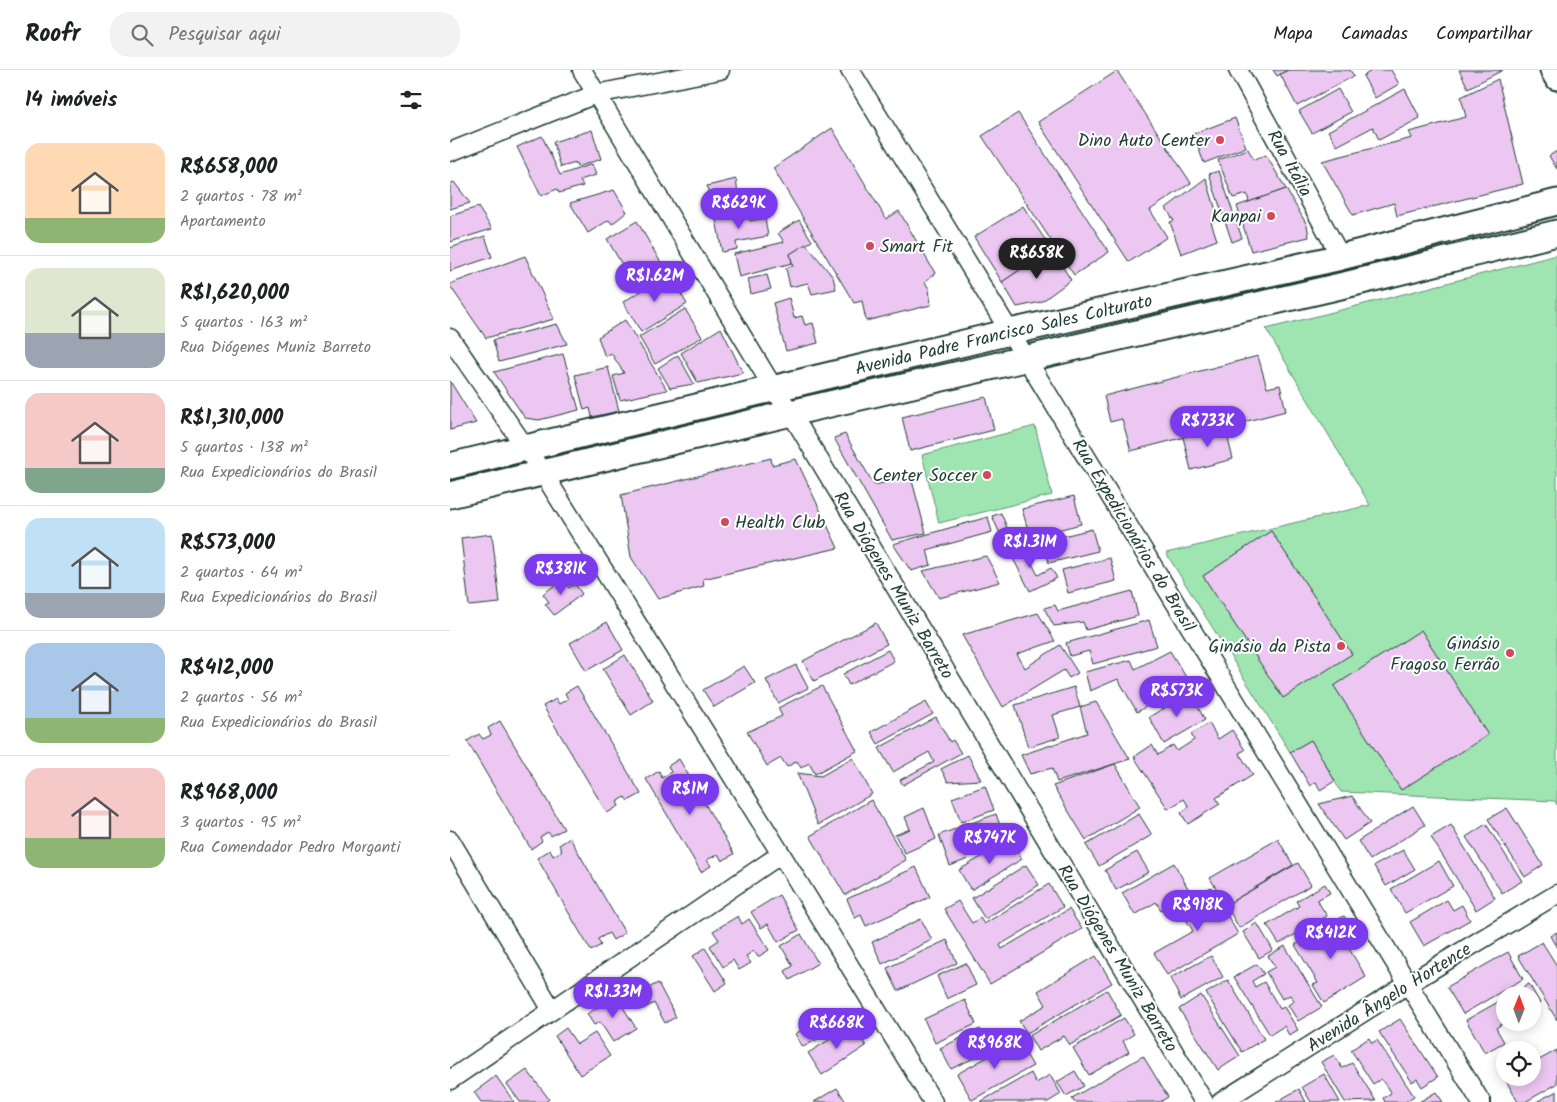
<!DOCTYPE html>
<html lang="pt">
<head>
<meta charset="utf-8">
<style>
	body { margin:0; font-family:Kalam,sans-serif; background:#f2f2f2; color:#202124; height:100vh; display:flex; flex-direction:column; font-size:19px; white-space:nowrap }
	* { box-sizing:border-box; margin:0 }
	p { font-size:16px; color:#757577 }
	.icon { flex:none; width:28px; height:28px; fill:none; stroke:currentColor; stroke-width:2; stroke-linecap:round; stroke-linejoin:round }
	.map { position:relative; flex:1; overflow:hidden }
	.details { display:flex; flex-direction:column; background:#fff; width:450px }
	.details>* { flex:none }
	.needle { width:32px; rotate:1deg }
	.fabs { position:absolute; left:1046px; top:916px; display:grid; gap:10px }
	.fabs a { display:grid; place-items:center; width:45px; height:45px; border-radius:50%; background:#fff; box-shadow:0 2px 12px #0003; font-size:25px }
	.price { position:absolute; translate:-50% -42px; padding:0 11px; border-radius:18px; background:#7c3aed; color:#fff; font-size:16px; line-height:32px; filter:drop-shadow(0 1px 2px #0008) }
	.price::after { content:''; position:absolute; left:50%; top:30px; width:15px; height:11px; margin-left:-8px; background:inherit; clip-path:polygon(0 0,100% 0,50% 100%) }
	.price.on { background:#222; color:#fff }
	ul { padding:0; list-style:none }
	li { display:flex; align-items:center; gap:15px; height:125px; padding:0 25px }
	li+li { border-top:1px solid #e0e0e0 }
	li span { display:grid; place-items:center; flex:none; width:140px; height:100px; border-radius:15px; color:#555 }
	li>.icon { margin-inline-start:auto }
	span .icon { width:60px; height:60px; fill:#fffc; stroke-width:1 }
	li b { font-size:21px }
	h2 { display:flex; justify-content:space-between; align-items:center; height:60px; padding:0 25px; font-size:21px }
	header { display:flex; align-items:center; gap:30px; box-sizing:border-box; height:70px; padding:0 25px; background:#fff; border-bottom:1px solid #e0e0e0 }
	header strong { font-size:24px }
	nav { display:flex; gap:28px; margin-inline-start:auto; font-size:18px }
	.search { width:350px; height:45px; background:#f2f2f2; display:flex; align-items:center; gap:12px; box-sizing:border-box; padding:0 18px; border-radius:20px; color:#757577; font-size:19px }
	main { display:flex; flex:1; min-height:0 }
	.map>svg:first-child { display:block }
	.green { fill:#9fe5b2; stroke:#5f9173 }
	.building { fill:#ebc7f2; stroke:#1f3d34 }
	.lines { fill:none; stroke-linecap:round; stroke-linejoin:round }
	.street-casing { stroke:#1f3d34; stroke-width:21 }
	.secondary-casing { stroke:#1f3d34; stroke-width:29 }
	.street { stroke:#fff; stroke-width:18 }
	.secondary { stroke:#fff; stroke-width:25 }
	.poi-dot { fill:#d1495b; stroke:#fff; stroke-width:2 }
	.labels { text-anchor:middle; stroke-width:4; stroke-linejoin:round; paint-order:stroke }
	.poi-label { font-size:18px; fill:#1f3d34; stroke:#fff; text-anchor:end }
	.street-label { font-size:18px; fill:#1f3d34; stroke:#fff }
</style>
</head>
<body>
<header>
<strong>Roofr</strong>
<div class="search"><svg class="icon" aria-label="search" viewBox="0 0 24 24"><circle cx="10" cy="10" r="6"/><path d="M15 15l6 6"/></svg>Pesquisar aqui</div>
<nav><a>Mapa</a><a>Camadas</a><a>Compartilhar</a></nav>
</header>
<main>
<section class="details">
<h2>14 imóveis<svg class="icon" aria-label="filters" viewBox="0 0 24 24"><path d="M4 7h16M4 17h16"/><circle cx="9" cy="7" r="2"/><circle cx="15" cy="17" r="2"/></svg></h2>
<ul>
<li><span style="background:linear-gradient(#ffd9b3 75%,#8fb573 0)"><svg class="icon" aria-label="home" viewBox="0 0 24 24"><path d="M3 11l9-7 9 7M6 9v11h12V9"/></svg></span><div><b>R$658,000</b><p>2 quartos · 78 m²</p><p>Apartamento</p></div></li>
<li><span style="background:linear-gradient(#dfe7d0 65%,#9aa5b1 0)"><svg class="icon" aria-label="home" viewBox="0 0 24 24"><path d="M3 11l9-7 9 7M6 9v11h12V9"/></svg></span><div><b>R$1,620,000</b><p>5 quartos · 163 m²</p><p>Rua Diógenes Muniz Barreto</p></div></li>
<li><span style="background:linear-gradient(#f6c9c9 75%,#7fa58c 0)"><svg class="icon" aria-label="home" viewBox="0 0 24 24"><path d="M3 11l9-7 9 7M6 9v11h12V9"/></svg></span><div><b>R$1,310,000</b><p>5 quartos · 138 m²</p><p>Rua Expedicionários do Brasil</p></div></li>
<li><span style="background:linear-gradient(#bfe0f5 75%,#9aa5b1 0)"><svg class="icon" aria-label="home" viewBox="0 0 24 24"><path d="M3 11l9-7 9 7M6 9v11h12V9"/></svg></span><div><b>R$573,000</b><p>2 quartos · 64 m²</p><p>Rua Expedicionários do Brasil</p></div></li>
<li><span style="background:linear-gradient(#a9c7e8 75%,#8fb573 0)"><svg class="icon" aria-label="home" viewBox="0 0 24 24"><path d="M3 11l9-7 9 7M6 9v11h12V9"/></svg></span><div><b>R$412,000</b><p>2 quartos · 56 m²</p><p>Rua Expedicionários do Brasil</p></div></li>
<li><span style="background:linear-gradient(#f6c9c9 70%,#8fb573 0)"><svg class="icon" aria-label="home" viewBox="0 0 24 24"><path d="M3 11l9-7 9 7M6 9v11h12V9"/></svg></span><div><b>R$968,000</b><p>3 quartos · 95 m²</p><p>Rua Comendador Pedro Morganti</p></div></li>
</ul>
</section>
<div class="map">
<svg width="1107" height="1032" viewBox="0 0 1107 1032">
	<rect width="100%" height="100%" fill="#fff"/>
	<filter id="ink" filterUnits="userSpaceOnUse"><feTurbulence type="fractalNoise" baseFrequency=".02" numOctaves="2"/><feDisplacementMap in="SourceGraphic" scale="10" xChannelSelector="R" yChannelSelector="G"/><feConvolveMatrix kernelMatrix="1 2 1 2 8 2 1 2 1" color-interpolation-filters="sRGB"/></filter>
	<g filter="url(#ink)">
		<g class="green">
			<polygon points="1107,185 1107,735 1105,731 891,722 861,671 840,682 716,483 920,435 816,259"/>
			<polygon points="585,356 602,425 489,453 472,385"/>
		</g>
		<g class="building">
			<polygon points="823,0 838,0 827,6"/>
			<polygon points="838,0 900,0 904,6 847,36 830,4"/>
			<polygon points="923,0 941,0 949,14 925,28 913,6"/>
			<polygon points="1009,0 1053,0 1018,18"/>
			<polygon points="667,1 741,113 700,140 717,167 679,192 588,52"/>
			<polygon points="1048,9 1073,114 947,146 944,133 903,145 872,91 962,68 959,62 1016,47 1011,27"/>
			<polygon points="888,19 901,42 862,63 849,41"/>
			<polygon points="955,19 970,48 929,70 923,57 887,76 878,61"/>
			<polygon points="568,43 659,182 624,205 532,66"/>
			<polygon points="785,48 796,77 754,93 743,64"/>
			<polygon points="382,58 436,149 449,141 485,203 475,212 479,219 481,235 416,251 412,231 404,233 323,98"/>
			<polygon points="142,60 151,89 127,97 126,93 111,97 103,72"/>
			<polygon points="92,66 110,105 142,94 146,105 130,110 133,116 109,123 107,119 91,126 67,77"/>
			<polygon points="798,79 804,90 816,85 836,119 799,132 797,124 783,128 768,90"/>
			<polygon points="1107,81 1107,99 1099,86"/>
			<polygon points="769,101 792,168 782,172 759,104"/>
			<polygon points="756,108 769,150 761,152 767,170 731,184 720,152 724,151 716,138"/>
			<polygon points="286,109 288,124 307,120 310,134 263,144 257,116"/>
			<polygon points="4,112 20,133 0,139 0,114"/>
			<polygon points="836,119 857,155 859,167 801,181 787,136"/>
			<polygon points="164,120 177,142 162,154 159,150 138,163 120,133"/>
			<polygon points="573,136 601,179 552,212 524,167"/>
			<polygon points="28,137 42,159 0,172 0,146"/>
			<polygon points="299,143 300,151 315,148 318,166 286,172 287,179 272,182 266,149"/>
			<polygon points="349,150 362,171 340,184 342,193 289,207 284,184 334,172 328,163"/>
			<polygon points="187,151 211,193 181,210 157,169"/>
			<polygon points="35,166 42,187 0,201 0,178"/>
			<polygon points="356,174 383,207 386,219 362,224 358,213 340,217 336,198 343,196 340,184"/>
			<polygon points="601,179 621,210 591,232 567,237 552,212"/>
			<polygon points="75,186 104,249 36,268 0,216 0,214"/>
			<polygon points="219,204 237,234 191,262 173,232"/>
			<polygon points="317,205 321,219 301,224 298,209"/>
			<polygon points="339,228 344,248 352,246 355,255 363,253 368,273 336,281 323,233"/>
			<polygon points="235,239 252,267 205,294 189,267"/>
			<polygon points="175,250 217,320 170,330 163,306 174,303 161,283 155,287 148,267"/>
			<polygon points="107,254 117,274 49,292 43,270"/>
			<polygon points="271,258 293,303 248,313 231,283"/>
			<polygon points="113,284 129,340 89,350 75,348 44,302"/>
			<polygon points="228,285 244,314 220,318 208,298"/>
			<polygon points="808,286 817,318 830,315 836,341 681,381 672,349 660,352 654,326"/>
			<polygon points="158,297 169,341 142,347 140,338 134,340 125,305"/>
			<polygon points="0,311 26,353 0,360"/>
			<polygon points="536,327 544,360 460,381 452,347"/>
			<polygon points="775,357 783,389 741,400 733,367"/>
			<polygon points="395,364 424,415 461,407 476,463 442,470 384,368"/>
			<polygon points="321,388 322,395 346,389 388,478 253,509 254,516 208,529 181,487 171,425"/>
			<polygon points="624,426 631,454 580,467 572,439"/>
			<polygon points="551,443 563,472 555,475 542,446"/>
			<polygon points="538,447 542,462 477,480 481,495 461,501 443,474"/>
			<polygon points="642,459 648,481 599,493 593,471"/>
			<polygon points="821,461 902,584 833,628 753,506"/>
			<polygon points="42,464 50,533 19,536 11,468"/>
			<polygon points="571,472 588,505 601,498 607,508 580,521 558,479"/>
			<polygon points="536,486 550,512 489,528 473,501"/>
			<polygon points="660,488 666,511 618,523 612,500"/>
			<polygon points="113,509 119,518 125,514 132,524 104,545 95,534 99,532 93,524"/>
			<polygon points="682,521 688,546 636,560 633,552 604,556 594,538 605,535 608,541"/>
			<polygon points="588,543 605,571 567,584 575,598 610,575 628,603 619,608 614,600 553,637 512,565"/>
			<polygon points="699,550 707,576 643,594 639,581 620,586 616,573"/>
			<polygon points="157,552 173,580 136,601 120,573"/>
			<polygon points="426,553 437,574 364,611 353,591"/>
			<polygon points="971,560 1038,665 951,720 884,616"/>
			<polygon points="438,580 444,591 399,615 393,604"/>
			<polygon points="720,581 739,612 687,642 668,609 640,621 635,602 681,590 685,599"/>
			<polygon points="175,585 203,631 181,645 153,599"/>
			<polygon points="346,595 358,618 328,633 316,610"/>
			<polygon points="294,596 305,613 264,637 253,620"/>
			<polygon points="127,616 191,724 178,731 175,727 167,732 169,736 157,743 93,636 106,629 109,634 118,629 115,623"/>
			<polygon points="372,616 407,681 365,704 359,693 351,698 347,691 337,697 331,688 317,696 297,662 332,646 328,638"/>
			<polygon points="624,617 630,637 603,645 610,667 578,677 565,635"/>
			<polygon points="740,623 755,650 714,674 699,647"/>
			<polygon points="476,632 483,644 428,674 421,662"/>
			<polygon points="646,632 680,689 607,712 602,698 580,704 571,685 637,663 630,637"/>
			<polygon points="486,647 500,672 503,670 511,683 453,715 450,710 484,692 479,682 443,702 429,678"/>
			<polygon points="50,651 114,759 101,766 98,762 90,767 92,771 81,779 17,671 29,664 33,669 41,665 38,658"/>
			<polygon points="759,653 768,669 782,660 795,680 789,683 803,705 766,728 770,734 738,754 731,743 739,737 734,729 718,739 684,687 702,675 708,685 723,675 727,681 744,670 741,664"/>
			<polygon points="861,670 885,711 870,720 866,712 860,716 840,682"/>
			<polygon points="518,685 531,710 498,712 491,699"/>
			<polygon points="403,688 422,724 368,755 347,703 371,706"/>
			<polygon points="229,689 284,784 272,791 268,784 257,790 261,796 251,802 196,709 209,701 212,708 221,702 218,696"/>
			<polygon points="665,694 690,737 636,770 603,716"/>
			<polygon points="535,716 544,740 511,752 502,728"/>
			<polygon points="902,726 920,753 894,770 869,734"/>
			<polygon points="421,730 456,790 395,825 360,766"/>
			<polygon points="963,736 975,755 920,790 908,771"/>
			<polygon points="474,738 486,769 455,783 445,765 460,759 455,747"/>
			<polygon points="1057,738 1093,795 1075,807 1038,749"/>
			<polygon points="546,744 554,767 515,781 518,789 500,796 489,765"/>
			<polygon points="689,744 702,765 649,796 636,775"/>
			<polygon points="1036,754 1072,811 1052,823 1016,767"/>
			<polygon points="1001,755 1045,828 1026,840 981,767"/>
			<polygon points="120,768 175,863 163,870 159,863 148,869 151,875 141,881 87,788 100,780 103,786 112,781 109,775"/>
			<polygon points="828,769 843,795 776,835 760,808"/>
			<polygon points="560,770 572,789 521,820 509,800"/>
			<polygon points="953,780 965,799 936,816 924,796"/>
			<polygon points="687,782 699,802 666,820 655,800"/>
			<polygon points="989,791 1003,816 955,843 941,819"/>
			<polygon points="724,793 740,822 711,840 706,832 685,845 672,823"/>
			<polygon points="848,793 861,815 789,858 776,835"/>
			<polygon points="576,795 589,815 535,849 522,828"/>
			<polygon points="466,797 480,827 416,856 411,845 405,848 397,829"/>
			<polygon points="599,814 613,837 550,875 552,879 619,839 632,859 540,914 494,839 508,831 522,853 530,848 534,854"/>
			<polygon points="875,814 880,823 867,830 877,846 829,874 817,855 849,836 846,831"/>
			<polygon points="761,817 788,864 717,905 704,883 743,861 728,836"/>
			<polygon points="329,825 349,860 328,872 318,854 311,858 301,842"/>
			<polygon points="997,830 1003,840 1012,835 1020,850 974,876 960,852"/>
			<polygon points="288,846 292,854 299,849 319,880 308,887 304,881 296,886 301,893 289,900 283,890 273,897 260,876 269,870 263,861"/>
			<polygon points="894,846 902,858 891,865 916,907 874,933 863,915 868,913 845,875"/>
			<polygon points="471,849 482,870 432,894 422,872"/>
			<polygon points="807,853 823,880 809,888 793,862"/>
			<polygon points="1107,862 1107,878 1100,866"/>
			<polygon points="351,864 368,893 340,910 335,901 343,896 331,876"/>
			<polygon points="497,870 507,893 448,921 437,898"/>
			<polygon points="1092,872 1107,896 1107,950 1068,886"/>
			<polygon points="835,876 872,937 848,951 838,935 844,931 840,925 832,929 816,902 825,897 818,886"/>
			<polygon points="255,878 277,913 265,921 243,886"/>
			<polygon points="1058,882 1073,909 1013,944 997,917"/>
			<polygon points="646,886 662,913 577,963 569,951 596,935 588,921"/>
			<polygon points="761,886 773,907 731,930 720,908"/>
			<polygon points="516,893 526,915 497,929 487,906"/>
			<polygon points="807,894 814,904 802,911 805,917 814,912 830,939 834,937 848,960 839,965 834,956 820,965 784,907"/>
			<polygon points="778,910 814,969 792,982 756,923"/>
			<polygon points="208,913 226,947 215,953 204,933 193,939 185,925"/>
			<polygon points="1079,914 1090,933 1082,937 1082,925 1059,925"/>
			<polygon points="657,920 671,945 620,975 614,966 588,981 579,966"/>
			<polygon points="751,925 790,986 768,1000 729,939"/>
			<polygon points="166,926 186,958 163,972 150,952 144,955 137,944"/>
			<polygon points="1055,928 1055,952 1046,958 1054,972 1035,983 1016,950"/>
			<polygon points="515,930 526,954 485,973 474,949"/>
			<polygon points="391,938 399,952 353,977 345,964"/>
			<polygon points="674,948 684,964 673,971 679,982 639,1005 623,978"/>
			<polygon points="950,949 988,1007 972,1017 967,1009 962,1012 929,962"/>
			<polygon points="403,955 416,976 372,1005 358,983"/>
			<polygon points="116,958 127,974 145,963 160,986 130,1005 105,966"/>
			<polygon points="530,959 541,980 501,999 490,978"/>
			<polygon points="919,968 922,973 927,970 964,1026 955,1032 935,1032 933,1028 941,1023 931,1009 923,1014 901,980"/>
			<polygon points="568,970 583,996 522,1030 507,1004"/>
			<polygon points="1107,980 1107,1014 1075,1032 1068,1032 1055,1009 1059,1008 1082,1008 1082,994"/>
			<polygon points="884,985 892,998 902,993 926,1031 895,1032 871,992"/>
			<polygon points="693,986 718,1027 710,1032 624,1032 622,1028"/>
			<polygon points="77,1000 99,1029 95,1032 70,1032 57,1014"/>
			<polygon points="625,1001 634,1016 616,1026 607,1012"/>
			<polygon points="581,1003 586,1013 600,1005 611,1024 598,1032 530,1032"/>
			<polygon points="874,1004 890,1032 861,1032 852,1017"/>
			<polygon points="46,1006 64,1032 31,1032 24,1022"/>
			<polygon points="387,1018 396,1032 364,1032"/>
			<polygon points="849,1019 856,1032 826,1032"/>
			<polygon points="1107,1021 1107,1032 1086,1032"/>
			<polygon points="986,1022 993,1032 969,1032"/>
		</g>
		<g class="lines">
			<defs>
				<g id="street">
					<polyline points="132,0 324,319 341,343 754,1032"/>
					<polyline points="400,0 958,914 1031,1032"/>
					<polyline points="788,0 891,187"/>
					<polyline points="0,82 146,24 270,0"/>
					<polyline points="0,268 93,403 331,784 483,1032"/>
					<polyline points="0,770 102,940"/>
					<polyline points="0,1010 331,784"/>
					<polyline points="771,1032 958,914 1107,824"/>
				</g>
				<g id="secondary">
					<polyline points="1103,0 1107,7"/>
					<path id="s1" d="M0 396 560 262 891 187 1107 132"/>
					<polyline points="0,425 341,343 899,214 1107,163"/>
				</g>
			</defs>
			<use href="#street" class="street-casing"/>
			<use href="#secondary" class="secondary-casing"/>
			<use href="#street" class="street"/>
			<use href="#secondary" class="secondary"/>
		</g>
	</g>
	<g class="poi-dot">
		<circle cx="770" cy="70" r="5"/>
		<circle cx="821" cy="146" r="5"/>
		<circle cx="420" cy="176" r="5"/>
		<circle cx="537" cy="405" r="5"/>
		<circle cx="275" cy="452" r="5"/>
		<circle cx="891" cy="576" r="5"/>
		<circle cx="1060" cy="583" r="5"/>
	</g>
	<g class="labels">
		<g class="poi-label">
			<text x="760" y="76">Dino Auto Center</text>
			<text x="811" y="152">Kanpai</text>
			<text x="430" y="182" text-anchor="start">Smart Fit</text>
			<text x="527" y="411">Center Soccer</text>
			<text x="285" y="458" text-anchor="start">Health Club</text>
			<text x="1050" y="579">Ginásio<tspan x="1050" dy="21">Fragoso Ferrão</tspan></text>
			<text x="881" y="582">Ginásio da Pista</text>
		</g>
		<g class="street-label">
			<text transform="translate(840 93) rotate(61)" y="6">Rua Itália</text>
			<text dy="6" stroke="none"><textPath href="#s1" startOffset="569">Avenida Padre Francisco Sales Colturato</textPath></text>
			<text transform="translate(684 465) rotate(59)" y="6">Rua Expedicionários do Brasil</text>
			<text transform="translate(444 515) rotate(59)" y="6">Rua Diógenes Muniz Barreto</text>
			<text transform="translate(668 888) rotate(59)" y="6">Rua Diógenes Muniz Barreto</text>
			<text transform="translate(939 927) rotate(-32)" y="6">Avenida Ângelo Hortence</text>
		</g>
	</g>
</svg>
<div class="fabs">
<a><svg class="needle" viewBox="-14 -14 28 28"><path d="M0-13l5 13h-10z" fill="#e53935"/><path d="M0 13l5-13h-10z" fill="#757577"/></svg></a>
<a><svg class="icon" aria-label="locate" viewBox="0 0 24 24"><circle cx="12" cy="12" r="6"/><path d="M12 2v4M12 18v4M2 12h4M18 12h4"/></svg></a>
</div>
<b class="price" style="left:289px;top:160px">R$629K</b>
<b class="price on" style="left:587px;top:210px">R$658K</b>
<b class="price" style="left:205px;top:233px">R$1.62M</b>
<b class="price" style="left:758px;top:378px">R$733K</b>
<b class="price" style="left:580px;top:499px">R$1.31M</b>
<b class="price" style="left:111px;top:526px">R$381K</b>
<b class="price" style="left:727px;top:648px">R$573K</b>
<b class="price" style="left:240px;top:746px">R$1M</b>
<b class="price" style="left:540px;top:795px">R$747K</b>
<b class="price" style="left:748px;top:862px">R$918K</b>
<b class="price" style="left:881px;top:890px">R$412K</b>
<b class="price" style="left:163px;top:949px">R$1.33M</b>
<b class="price" style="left:387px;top:980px">R$668K</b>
<b class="price" style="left:545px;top:1000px">R$968K</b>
</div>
</main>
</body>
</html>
